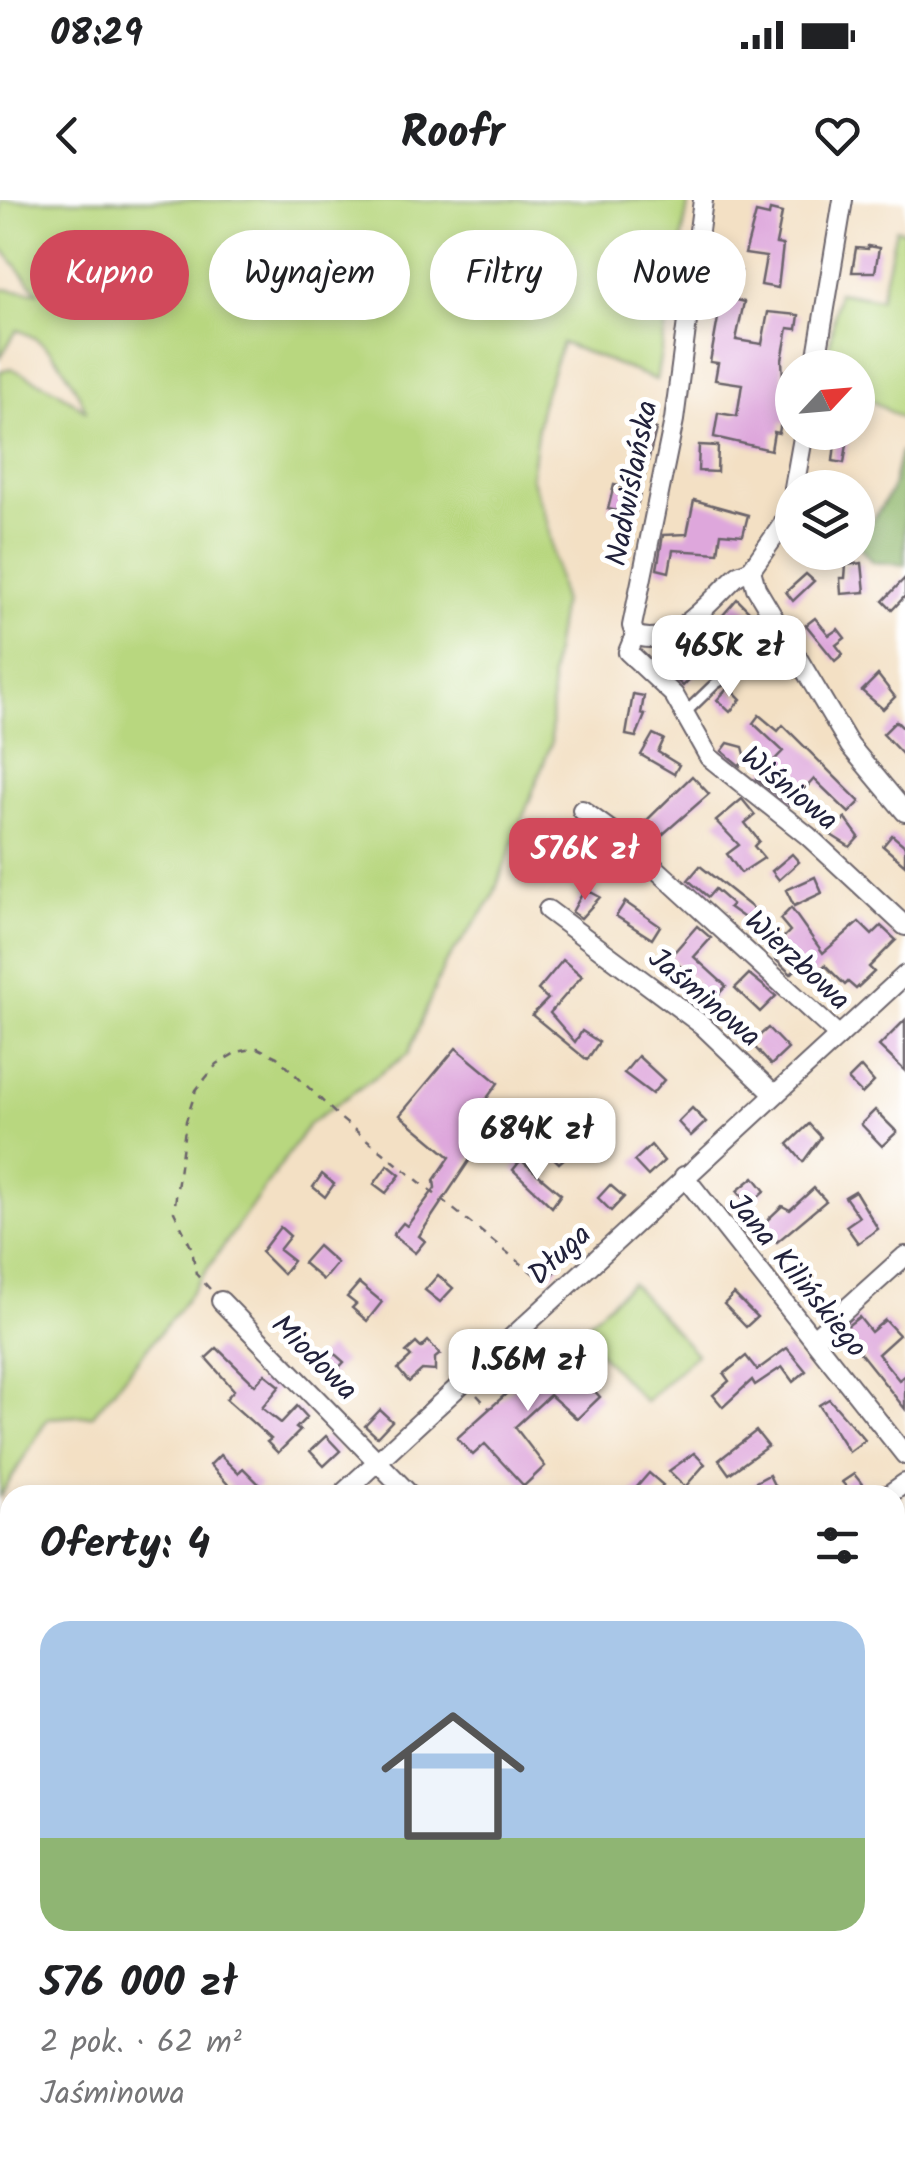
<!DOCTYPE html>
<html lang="pl">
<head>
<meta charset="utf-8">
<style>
	body { margin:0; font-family:Kalam,sans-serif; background:#f2f2f2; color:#202124; height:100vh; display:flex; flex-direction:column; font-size:38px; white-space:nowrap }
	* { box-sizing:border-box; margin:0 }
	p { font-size:32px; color:#757577 }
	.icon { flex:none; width:55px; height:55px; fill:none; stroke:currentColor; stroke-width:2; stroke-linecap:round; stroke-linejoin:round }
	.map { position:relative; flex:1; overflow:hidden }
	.sheet { position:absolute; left:0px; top:1285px; width:905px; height:672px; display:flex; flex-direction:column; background:#fff; border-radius:30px 30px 0 0; box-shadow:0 5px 15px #0003 }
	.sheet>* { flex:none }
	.guide { position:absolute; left:30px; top:30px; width:845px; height:90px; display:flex; gap:20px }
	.needle { width:65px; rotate:64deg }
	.tools { position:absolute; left:775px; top:150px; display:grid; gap:20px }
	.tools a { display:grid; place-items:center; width:100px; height:100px; border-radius:50%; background:#fff; box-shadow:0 5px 15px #0003; font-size:50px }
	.price { position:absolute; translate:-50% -85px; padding:0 22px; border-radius:20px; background:#fff; color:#222; font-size:32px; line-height:65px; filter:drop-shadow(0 2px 5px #0008) }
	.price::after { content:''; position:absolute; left:50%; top:60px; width:30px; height:22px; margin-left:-15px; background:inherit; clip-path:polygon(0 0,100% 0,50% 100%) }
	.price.selected { background:#d1495b; color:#fff }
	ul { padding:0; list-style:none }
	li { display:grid; align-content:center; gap:20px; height:530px; padding:0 40px }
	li+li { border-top:2px solid #e0e0e0 }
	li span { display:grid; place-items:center; height:310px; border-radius:30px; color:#555 }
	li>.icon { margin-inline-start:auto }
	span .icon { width:180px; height:180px; fill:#fffc; stroke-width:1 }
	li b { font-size:42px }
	h2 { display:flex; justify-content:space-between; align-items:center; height:120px; padding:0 40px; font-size:42px }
	.tag { padding:0 35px; border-radius:45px; background:#fff; box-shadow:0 5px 15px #0003; font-size:35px; line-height:90px }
	.tag.selected { background:#d1495b; color:#fff }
	.status { display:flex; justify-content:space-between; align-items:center; height:70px; padding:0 50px; background:#fff; direction:ltr }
	.status svg { height:28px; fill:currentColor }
	header { display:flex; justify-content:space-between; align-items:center; height:130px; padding:0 40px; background:#fff; font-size:45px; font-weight:800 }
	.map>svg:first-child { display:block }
	.green { fill:#b8d77f; stroke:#6d7c5d; stroke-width:2.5 }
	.forest { fill:#92b86e; stroke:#5a6d54; stroke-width:2.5 }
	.building { fill:#dea7dc }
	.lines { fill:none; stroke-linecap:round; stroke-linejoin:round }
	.lane-casing { stroke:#6b646b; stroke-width:14 }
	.street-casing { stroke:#6b646b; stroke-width:22 }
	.secondary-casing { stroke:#6b646b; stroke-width:30 }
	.path { stroke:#6b646b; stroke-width:2.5; stroke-dasharray:8 8; stroke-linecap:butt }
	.lane { stroke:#fff; stroke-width:9 }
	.street { stroke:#fff; stroke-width:18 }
	.secondary { stroke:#fbe5cf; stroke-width:25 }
	.labels { text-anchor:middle; stroke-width:10; stroke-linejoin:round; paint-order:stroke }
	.street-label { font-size:30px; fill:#22223b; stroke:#fff }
</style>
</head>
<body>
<div class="status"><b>08:29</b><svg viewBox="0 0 49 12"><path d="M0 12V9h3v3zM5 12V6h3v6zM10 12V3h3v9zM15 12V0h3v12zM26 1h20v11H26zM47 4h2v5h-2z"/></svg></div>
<header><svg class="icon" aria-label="back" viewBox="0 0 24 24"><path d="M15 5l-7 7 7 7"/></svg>Roofr<svg class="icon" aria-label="heart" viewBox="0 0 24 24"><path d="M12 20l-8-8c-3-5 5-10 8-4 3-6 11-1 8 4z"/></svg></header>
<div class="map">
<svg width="905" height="1957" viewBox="0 0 905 1957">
	<rect width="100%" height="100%" fill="#fff"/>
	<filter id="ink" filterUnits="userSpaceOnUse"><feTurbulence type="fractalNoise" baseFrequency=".01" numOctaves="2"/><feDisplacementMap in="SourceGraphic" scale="20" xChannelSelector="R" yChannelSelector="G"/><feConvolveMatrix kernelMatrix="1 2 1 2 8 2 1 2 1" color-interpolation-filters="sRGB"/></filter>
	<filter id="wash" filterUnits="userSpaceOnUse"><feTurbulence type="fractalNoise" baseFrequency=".0048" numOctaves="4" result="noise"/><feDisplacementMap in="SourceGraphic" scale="40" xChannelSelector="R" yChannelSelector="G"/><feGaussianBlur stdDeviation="2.25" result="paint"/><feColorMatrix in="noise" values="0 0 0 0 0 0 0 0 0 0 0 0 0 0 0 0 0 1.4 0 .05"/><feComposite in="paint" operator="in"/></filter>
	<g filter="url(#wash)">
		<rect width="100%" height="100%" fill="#f3e0c4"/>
		<g class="green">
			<path d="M0 0H689L656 180 562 143 541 204 531 277 547 322 562 401 552 465 551 544 491 701 444 765 408 854 310 923 180 1108 93 1215 48 1218 0 1297V171L11 168 58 191 87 212C71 178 55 142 17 130L0 158V89L38 92 0 46Z"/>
			<polygon points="896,29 905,31 905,221 858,192 858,168 826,167 838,92 880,99"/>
			<polygon points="631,1083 696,1154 645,1202 579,1131"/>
			<polygon points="895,1495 905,1495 905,1811 895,1810"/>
		</g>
		<g class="forest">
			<polygon points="905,251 905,365 872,362 858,345 891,291 900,253"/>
			<polygon points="292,1948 491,1948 519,1957 291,1957"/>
		</g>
		<g id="blocks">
			<g class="building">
				<polygon points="770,10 782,13 776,44 783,45 778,88 761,85 766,57 745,54 756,13 769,16"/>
				<polygon points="868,46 879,48 875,72 852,72 856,48 868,49"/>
				<polygon points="721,68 741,71 736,100 744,102 736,140 762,144 768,112 799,115 797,129 788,128 782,160 783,179 792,181 788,223 781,222 779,233 774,232 771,250 714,237 718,213 737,216 742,184 715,180 718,163 710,162 725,80 719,79"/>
				<polygon points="645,227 656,229 635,315 608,309 614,285 630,288"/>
				<polygon points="836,235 848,238 844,263 833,261"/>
				<polygon points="699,245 718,246 717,272 698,271"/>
				<polygon points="694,300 748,315 743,335 721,333 718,353 673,350 669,372 657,369 663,335 687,334"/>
				<polygon points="862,363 865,392 841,394 840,378 845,378 846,365"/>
				<polygon points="806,374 814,381 793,401 786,392"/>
				<polygon points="905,378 905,396 892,410 883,401"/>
				<polygon points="737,399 749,411 731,430 735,434 713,464 708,460 683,486 670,474 682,462 688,467 705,443 701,440"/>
				<polygon points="815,418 829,435 838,429 845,438 836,445 843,454 835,461 806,425"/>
				<polygon points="878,475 895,497 883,509 862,491"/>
				<polygon points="729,487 741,499 730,512 717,500"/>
				<polygon points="633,494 644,496 641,514 645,515 636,537 626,535"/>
				<polygon points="759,515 778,531 783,525 860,602 849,613 814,579 790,605 756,579 783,551 753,523"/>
				<polygon points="896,521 905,530 905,557 883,534"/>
				<polygon points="653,534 664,539 658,552 679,565 674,574 641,555"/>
				<polygon points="728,543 743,547 746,558 740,566 722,551"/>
				<polygon points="692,576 709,594 662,635 646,621"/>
				<polygon points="742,599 755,615 745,623 759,641 754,646 764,658 741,673 727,654 739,645 716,621"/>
				<polygon points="845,618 859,637 850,647 831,635"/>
				<polygon points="892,635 905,646 905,665 883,646"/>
				<polygon points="584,652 605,668 591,687 571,669"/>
				<polygon points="792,654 799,662 779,680 772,671"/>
				<polygon points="700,666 764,717 760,729 729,707 732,704 715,689 708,697 688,680"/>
				<polygon points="815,677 822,693 794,706 786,690"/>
				<polygon points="585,689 600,697 581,718 572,712"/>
				<polygon points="625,702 660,726 652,739 616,716"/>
				<polygon points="791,708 823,753 859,722 872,735 881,726 896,740 869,767 874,772 856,789 848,782 845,785 825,765 813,777 800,765 791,774 775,759 781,753 774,747 790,731 780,719"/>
				<polygon points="697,726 711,738 694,757 726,786 706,808 697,800 703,793 695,785 697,782 670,757"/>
				<polygon points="563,760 582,776 550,813 575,842 582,831 599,842 587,860 532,815 548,799 538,790"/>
				<polygon points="749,774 776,796 760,812 735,788"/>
				<polygon points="905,820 905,871 879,846"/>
				<polygon points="768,828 788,849 771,865 751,843"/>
				<polygon points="456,848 498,883 474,916 482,922 480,929 467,945 475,952 419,1036 425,1041 415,1053 393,1035 403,1023 407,1026 435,988 434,980 450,957 400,915"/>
				<polygon points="638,856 664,880 652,894 624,873"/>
				<polygon points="861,867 874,882 862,894 848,880"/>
				<polygon points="692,908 706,922 691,936 678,922"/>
				<polygon points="875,910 897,932 882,946 861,924"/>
				<polygon points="595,916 609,926 599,940 582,927"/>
				<polygon points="809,924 821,937 803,962 788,944"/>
				<polygon points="564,928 582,943 559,963 548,953 553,947 549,938"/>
				<polygon points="651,945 664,961 648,976 634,961"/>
				<polygon points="521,960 561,994 552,1007 513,970"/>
				<polygon points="388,965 400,975 386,993 374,984"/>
				<polygon points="322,974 334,984 325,997 313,987"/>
				<polygon points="754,977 765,991 749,1005 737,991"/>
				<polygon points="610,985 624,997 611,1011 598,998"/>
				<polygon points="814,988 826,1001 777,1042 762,1025 782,1006 790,1010"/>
				<polygon points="855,991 878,1029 858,1043 846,1026 859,1017 845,997"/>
				<polygon points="280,1027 290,1036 279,1050 293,1061 283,1074 261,1052"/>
				<polygon points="318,1046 337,1063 323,1080 303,1063"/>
				<polygon points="548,1053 561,1064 550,1078 536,1067"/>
				<polygon points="438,1075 453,1088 440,1102 425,1090"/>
				<polygon points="359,1083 382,1102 367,1121 352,1108 356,1104 347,1097"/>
				<polygon points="734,1094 757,1117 746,1127 724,1104"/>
				<polygon points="859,1117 871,1132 885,1120 899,1135 878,1154 899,1180 905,1175 905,1209 842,1130"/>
				<polygon points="428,1141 440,1154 435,1158 435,1171 422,1170 409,1182 398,1169 411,1157 406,1152 416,1143 421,1148"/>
				<polygon points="217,1148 255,1185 265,1174 280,1186 262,1208 281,1223 297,1206 307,1217 296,1228 300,1231 278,1253 267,1242 271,1239 226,1199 234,1190 206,1158"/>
				<polygon points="328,1148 344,1162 330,1177 314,1162"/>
				<polygon points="787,1148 806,1171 793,1182 782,1167 755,1185 752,1180 723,1207 713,1195 729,1181 724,1174 746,1156 757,1170"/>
				<polygon points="556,1149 600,1197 577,1219 550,1195 515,1227 545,1266 524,1286 485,1244 473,1255 457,1238"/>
				<polygon points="829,1199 865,1240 849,1252 819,1205"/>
				<polygon points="380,1210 392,1221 377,1237 365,1226"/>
				<polygon points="756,1231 768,1246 729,1274 719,1260"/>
				<polygon points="326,1236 340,1251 324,1266 310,1251"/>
				<polygon points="694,1253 705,1264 685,1287 669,1271"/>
				<polygon points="220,1255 238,1273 243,1268 260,1285 250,1295 240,1287 235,1292 210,1265"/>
				<polygon points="649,1273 663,1285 654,1295 630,1295"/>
				<polygon points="854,1274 862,1284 852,1293 842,1282"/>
				<polygon points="769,1275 779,1295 758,1295 752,1284"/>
			</g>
		</g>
	</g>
	<g filter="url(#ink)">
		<use href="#blocks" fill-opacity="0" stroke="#6b646b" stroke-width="2.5"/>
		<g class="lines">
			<defs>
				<polyline id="lane" points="686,512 715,484 786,440"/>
				<g id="street">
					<path d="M703 0 674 220 632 426 635 435C674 451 711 399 738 375L751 370"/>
					<polyline points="815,168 843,0"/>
					<polyline points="794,288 804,232"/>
					<polyline points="792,298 783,324 751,370 756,388 850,546 905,612"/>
					<polyline points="635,435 628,452 674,495 709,557 808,636 905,726"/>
					<polyline points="582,610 629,644 839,836"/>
					<polyline points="548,710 702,825 774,894"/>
					<polyline points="684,976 905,1255"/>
					<polyline points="221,1101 410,1295"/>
					<polyline points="814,1138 905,1056"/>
					<polyline points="341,1295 905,775"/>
					<polyline points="888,1295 905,1283"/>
					<polyline points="0,1760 10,1746"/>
				</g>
				<g id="secondary">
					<polyline points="0,1690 10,1702"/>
					<polyline points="226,1948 234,1957"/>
				</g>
			</defs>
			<use href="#lane" class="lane-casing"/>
			<use href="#street" class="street-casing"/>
			<use href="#secondary" class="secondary-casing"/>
			<g class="path">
				<polyline points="210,1089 196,1074 192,1049 174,1012 186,921 196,890 217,864 237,852 258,848 277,857 340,918 544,1082"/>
				<polyline points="477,1195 490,1209"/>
				<polyline points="895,1442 905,1439"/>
				<polyline points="895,1819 905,1819"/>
				<polyline points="265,1948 273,1957"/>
				<polyline points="739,1957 741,1948"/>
			</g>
			<use href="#lane" class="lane"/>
			<use href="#street" class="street"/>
			<use href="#secondary" class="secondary"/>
		</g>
	</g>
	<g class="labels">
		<g class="street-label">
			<text transform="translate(631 283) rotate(-79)" y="10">Nadwiślańska</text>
			<text transform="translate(790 588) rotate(39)" y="10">Wiśniowa</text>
			<text transform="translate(798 760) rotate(43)" y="10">Wierzbowa</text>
			<text transform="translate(705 797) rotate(40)" y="10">Jaśminowa</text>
			<text transform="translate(559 1054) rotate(-43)" y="10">Długa</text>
			<text transform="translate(798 1075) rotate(51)" y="10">Jana Kilińskiego</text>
			<text transform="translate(315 1157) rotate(45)" y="10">Miodowa</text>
		</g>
	</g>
</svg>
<div class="tools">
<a><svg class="needle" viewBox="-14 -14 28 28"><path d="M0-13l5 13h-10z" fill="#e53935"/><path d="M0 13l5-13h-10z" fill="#757577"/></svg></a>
<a><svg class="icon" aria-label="layers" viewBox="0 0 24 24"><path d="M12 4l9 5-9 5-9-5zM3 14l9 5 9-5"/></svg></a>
</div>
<b class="price" style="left:729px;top:500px">465K zł</b>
<b class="price selected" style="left:585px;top:703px">576K zł</b>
<b class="price" style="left:537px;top:983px">684K zł</b>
<b class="price" style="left:528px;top:1214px">1.56M zł</b>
<div class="guide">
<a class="tag selected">Kupno</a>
<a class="tag">Wynajem</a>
<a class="tag">Filtry</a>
<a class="tag">Nowe</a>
</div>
<section class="sheet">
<h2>Oferty: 4<svg class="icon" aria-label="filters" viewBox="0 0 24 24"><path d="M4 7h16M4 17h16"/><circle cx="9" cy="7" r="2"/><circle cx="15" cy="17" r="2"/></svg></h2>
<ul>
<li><span style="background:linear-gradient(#a9c7e8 70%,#8fb573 0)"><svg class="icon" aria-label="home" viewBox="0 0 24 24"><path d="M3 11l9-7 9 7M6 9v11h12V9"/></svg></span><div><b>576 000 zł</b><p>2 pok. · 62 m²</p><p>Jaśminowa</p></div></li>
</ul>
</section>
</div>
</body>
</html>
